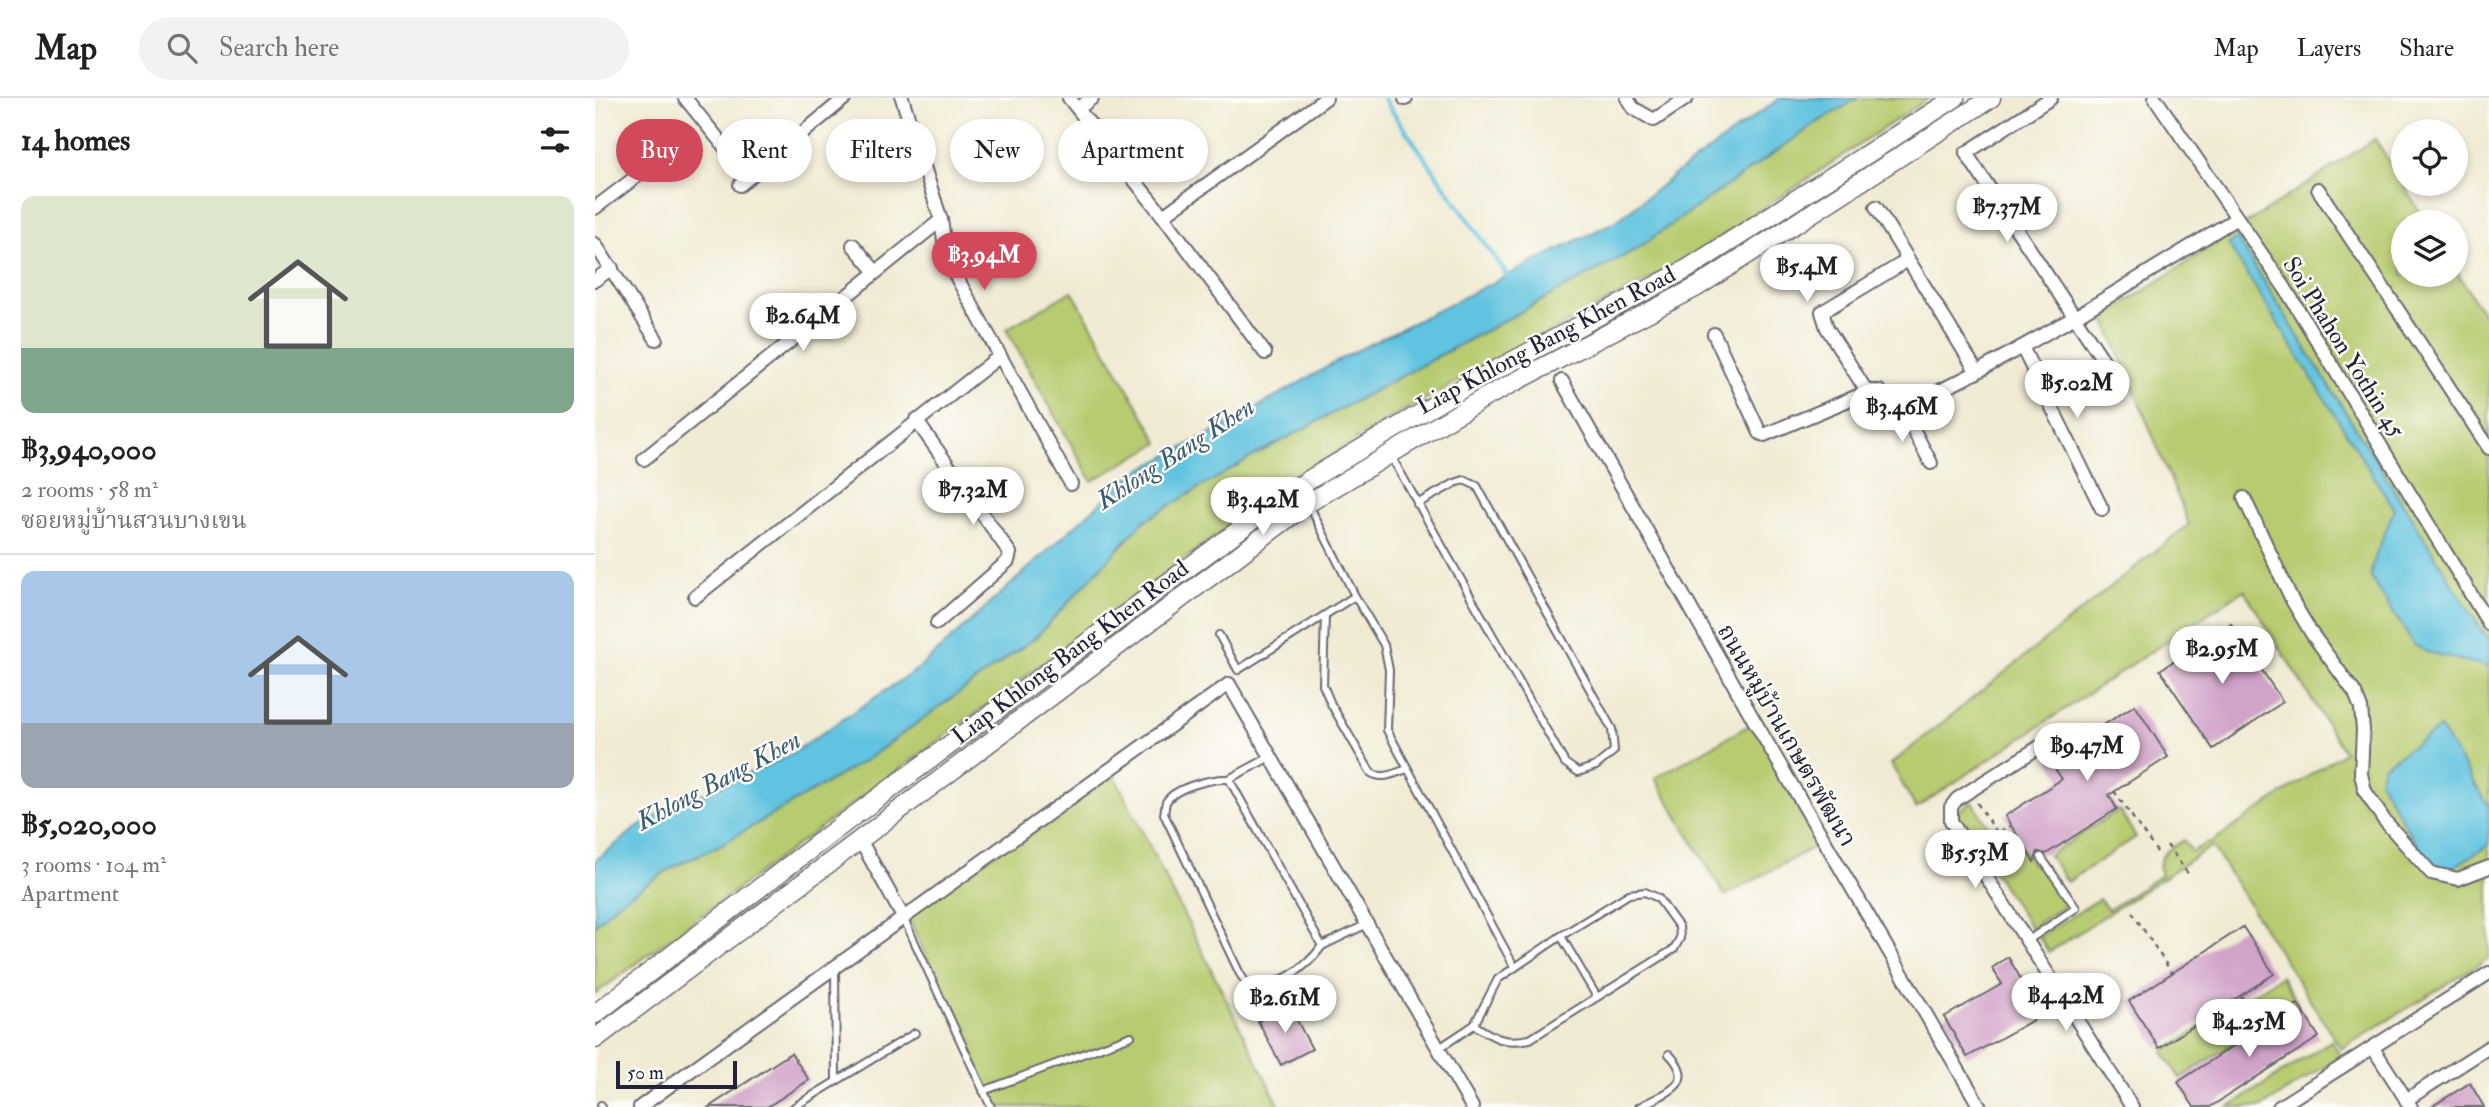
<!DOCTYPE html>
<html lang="en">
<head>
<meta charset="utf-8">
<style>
	body { margin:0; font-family:"IM FELL Double Pica","Noto Serif Thai",serif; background:#f2f2f2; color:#202124; height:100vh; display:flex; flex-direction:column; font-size:26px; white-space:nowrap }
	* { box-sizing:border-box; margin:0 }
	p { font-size:23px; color:#757577 }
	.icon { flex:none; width:38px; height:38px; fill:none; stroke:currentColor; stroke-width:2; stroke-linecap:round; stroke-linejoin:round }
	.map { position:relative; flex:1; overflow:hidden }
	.drawer { display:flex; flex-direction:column; background:#fff; width:595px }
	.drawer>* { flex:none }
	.hud { position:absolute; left:21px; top:21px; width:665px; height:63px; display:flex; gap:14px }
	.tools { position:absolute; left:1796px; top:21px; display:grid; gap:14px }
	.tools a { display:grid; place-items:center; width:77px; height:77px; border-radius:50%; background:#fff; box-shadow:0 4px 10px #0003; font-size:35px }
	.scale { position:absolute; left:21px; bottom:18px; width:121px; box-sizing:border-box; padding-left:7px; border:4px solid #22223b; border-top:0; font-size:19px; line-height:24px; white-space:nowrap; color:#22223b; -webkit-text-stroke:5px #fdfcf7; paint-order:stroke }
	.price { position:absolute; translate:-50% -60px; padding:0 16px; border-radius:24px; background:#fff; color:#222; font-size:23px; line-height:46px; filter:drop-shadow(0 2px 4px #0008) }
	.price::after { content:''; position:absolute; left:50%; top:42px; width:21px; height:16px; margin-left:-10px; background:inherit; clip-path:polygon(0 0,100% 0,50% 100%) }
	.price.active { background:#d1495b; color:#fff }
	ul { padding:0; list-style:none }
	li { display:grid; align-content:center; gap:14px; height:371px; padding:0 21px }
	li+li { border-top:2px solid #e0e0e0 }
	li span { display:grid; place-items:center; height:217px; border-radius:14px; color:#555 }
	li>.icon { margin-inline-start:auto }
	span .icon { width:126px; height:126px; fill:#fffc; stroke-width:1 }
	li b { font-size:30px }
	h2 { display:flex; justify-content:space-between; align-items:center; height:84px; padding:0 21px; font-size:30px }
	.chip { padding:0 24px; border-radius:32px; background:#fff; box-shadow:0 4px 10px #0003; font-size:24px; line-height:63px }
	.chip.active { background:#d1495b; color:#fff }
	header { display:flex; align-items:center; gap:42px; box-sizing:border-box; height:98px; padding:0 35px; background:#fff; border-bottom:2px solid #e0e0e0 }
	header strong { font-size:33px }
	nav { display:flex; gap:38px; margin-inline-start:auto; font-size:24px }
	.search { width:490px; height:63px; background:#f2f2f2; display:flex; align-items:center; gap:18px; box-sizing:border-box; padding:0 24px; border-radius:38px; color:#757577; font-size:26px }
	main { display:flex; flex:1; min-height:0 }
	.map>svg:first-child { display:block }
	.green { fill:#b7cb6f; stroke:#6c7655; stroke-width:2 }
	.water { fill:#61c3df; stroke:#42728d; stroke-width:2 }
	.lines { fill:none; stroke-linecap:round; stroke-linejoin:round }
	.stream { stroke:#61c3df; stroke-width:4.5 }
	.building { fill:#d1a3c9 }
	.lane-casing { stroke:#6a6871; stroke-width:10 }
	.street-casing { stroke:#6a6871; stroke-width:16 }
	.secondary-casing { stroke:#6a6871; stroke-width:21 }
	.path { stroke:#6a6871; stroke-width:2.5; stroke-dasharray:5 5; stroke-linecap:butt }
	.lane { stroke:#fff; stroke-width:6 }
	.street { stroke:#fff; stroke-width:12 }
	.secondary { stroke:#fff; stroke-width:18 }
	.labels { text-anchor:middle; stroke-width:5; stroke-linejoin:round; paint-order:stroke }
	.street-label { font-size:24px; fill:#22223b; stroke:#fdfcf7 }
	.water-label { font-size:26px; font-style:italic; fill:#385a74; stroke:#fdfcf7 }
</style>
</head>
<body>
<header>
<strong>Map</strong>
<div class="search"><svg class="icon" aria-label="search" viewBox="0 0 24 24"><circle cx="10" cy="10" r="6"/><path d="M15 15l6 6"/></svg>Search here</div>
<nav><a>Map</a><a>Layers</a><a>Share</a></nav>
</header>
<main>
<section class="drawer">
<h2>14 homes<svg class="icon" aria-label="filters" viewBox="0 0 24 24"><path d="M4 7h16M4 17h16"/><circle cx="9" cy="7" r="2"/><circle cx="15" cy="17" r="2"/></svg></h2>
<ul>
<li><span style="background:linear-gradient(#dfe7d0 70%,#7fa58c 0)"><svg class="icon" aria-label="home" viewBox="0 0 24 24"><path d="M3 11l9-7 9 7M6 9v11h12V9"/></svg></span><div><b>฿3,940,000</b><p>2 rooms · 58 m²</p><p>ซอยหมู่บ้านสวนบางเขน</p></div></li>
<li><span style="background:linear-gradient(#a9c7e8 70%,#9aa5b1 0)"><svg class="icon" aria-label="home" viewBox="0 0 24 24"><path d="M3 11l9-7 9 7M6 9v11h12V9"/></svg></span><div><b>฿5,020,000</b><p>3 rooms · 104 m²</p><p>Apartment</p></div></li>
</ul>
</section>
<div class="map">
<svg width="1894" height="1009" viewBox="0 0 1894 1009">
	<rect width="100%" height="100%" fill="#fdfcf7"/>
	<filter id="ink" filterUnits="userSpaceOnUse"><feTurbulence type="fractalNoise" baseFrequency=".0143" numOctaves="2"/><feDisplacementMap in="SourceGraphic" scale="14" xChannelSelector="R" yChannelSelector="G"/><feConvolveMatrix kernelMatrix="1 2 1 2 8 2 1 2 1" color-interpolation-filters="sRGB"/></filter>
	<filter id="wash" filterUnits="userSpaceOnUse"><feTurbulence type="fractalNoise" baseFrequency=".00686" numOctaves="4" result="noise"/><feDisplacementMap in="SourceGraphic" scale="28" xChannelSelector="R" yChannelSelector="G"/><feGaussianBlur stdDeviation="1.57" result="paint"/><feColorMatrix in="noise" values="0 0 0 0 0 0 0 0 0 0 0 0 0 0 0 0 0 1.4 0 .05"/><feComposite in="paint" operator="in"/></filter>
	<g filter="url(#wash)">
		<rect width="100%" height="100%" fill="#f1ebd4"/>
		<g class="green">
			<polygon points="1263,0 1334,0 1091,162 802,316 698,381 0,896 0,827 21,806 78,769 125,747 271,662 441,539 549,423 658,358 1040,152 1220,26"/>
			<path d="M1780 41 1831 124H1808V177H1860V171L1894 225V860L1746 951 1617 748 1454 854 1444 839 1504 801 1513 812 1566 777C1560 757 1574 751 1589 742L1597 754 1613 744 1615 745 1749 654 1649 492 1321 710 1296 666 1594 426 1509 219Z"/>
			<polygon points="477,193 564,345 497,383 411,231"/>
			<polygon points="1160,624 1226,745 1130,798 1060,680"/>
			<polygon points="517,673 685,1009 401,1009 312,817"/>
			<polygon points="1377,704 1401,740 1416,732 1438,767 1446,763 1474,805 1436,830 1360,715"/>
			<polygon points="1524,712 1541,739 1472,784 1454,757"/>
			<polygon points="1686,878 1702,904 1585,980 1568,954"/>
			<polygon points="1736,943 1746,958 1667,1009 1634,1009"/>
		</g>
		<g class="water">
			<polygon points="1185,0 1263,0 1220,26 1040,152 658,358 549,423 441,539 271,662 125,747 78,769 21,806 0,827 0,763 40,731 71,712 193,658 324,570 537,376 623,332 753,257 1023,122 1078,78"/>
			<polygon points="1642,140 1894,544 1894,569 1832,554 1819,547 1776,480 1777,468 1799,411 1633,146"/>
			<polygon points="1845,630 1894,709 1894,747 1857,770 1834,769 1784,682 1788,668"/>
		</g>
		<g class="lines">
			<polyline class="stream" points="788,0 914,180"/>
		</g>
		<g id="blocks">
			<g class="building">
				<polygon points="1636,526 1688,604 1618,651 1565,572"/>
				<polygon points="1540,607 1573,659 1514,697 1522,711 1451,756 1443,754 1439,764 1410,718 1467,681 1454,662"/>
				<polygon points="1648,829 1679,876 1564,950 1534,903"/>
				<polygon points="1413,859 1447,917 1372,959 1349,919 1407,886 1397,870"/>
				<polygon points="1703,906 1724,939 1615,1009 1599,1009 1583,984"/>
				<polygon points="694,907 717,951 686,967 663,923"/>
				<polygon points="196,955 214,982 172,1009 114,1009"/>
				<polygon points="1875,985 1889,1009 1836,1009"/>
			</g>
		</g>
	</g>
	<g filter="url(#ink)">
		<use href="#blocks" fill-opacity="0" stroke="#6a6871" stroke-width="2"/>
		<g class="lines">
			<defs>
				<g id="lane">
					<polyline points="796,358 970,665 983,674 1001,668 1019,653 1017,631 882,388 869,382 860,385 822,406"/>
					<polyline points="714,407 760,498 789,547 794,572 792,632 919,868"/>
					<path d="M730 517 728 587 736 606 776 675C788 682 800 675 812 671"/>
					<polyline points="624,537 643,572 760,498"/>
					<polyline points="675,659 634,681 727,848 770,827"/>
					<path d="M634 681C618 680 580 689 571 704 570 707 570 713 569 716L645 876 654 889C684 888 710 872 727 848"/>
					<polyline points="308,819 396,1009"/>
					<polyline points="966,838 1002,899"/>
					<polyline points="1432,843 1481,810 1446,759"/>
					<polyline points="240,871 241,981"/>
					<path d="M843 951 879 927 903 881 966 838 1034 796 1050 794 1063 800 1084 829 1085 840 1079 851 935 941C909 946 901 941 879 927"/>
					<polyline points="388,993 536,938"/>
					<polyline points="6,1007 7,1009"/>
					<polyline points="199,1009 320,935"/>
					<path d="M1044 1009C1069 995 1104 987 1074 956"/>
				</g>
				<g id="street">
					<polyline points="90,0 146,69"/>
					<polyline points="307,0 346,122 352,162 476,386"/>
					<polyline points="474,0 568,118 670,255"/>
					<polyline points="1032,0 1038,10 1059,22 1092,0"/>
					<polyline points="1456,0 1371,55 1516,274"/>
					<polyline points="1560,0 1690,190 1894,526"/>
					<polyline points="810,1 811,0"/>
					<polyline points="483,11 497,0"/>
					<polyline points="145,87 250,0"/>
					<polyline points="1723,91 1894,350"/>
					<polyline points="1281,109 1382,274"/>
					<polyline points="0,110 50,72"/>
					<polyline points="568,118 731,0"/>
					<polyline points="0,146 61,241"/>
					<polyline points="258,147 281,174"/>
					<polyline points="0,182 17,170"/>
					<polyline points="1119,236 1165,335 1169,337 1275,293 1284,293 1295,309 1303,314 1382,274 1480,219 1642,120"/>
					<polyline points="1427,249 1507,411"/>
					<polyline points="967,283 1160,624 1385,1009"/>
					<polyline points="1272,294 1232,230 1227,214 1313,162"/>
					<polyline points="1308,312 1336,365"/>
					<polyline points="321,322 415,455 413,463 342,525"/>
					<polyline points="49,361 346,122"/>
					<polyline points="1649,400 1698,504 1717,536 1760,595 1766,610 1768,632 1766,676 1770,693 1789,722 1836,775 1863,781 1894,769"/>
					<polyline points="100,499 405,258"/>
					<polyline points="1468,634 1362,701 1356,709 1356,723 1537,1009"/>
					<polyline points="265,742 308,819"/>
					<polyline points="1782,956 1816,1009"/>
					<polyline points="1811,1002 1894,949"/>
					<polyline points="45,1009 634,586 877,1009"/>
					<polyline points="1684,1009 1894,875"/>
				</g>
				<g id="secondary">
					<polyline points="0,916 252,723 702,389 878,284 1092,171 1360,0"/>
					<polyline points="0,941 713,405 889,300 1102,189 1396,0"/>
				</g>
			</defs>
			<use href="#lane" class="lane-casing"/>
			<use href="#street" class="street-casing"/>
			<use href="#secondary" class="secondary-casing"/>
			<g class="path">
				<polyline points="1519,693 1562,754"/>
				<polyline points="1382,705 1403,736 1416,727"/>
				<polyline points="1572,747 1594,777"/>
				<polyline points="1537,814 1577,875"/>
				<polyline points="1646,898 1666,930"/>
			</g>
			<use href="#lane" class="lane"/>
			<use href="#street" class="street"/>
			<use href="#secondary" class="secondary"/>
		</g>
	</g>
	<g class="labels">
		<g class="street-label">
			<text transform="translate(951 242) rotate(-28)" y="8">Liap Khlong Bang Khen Road</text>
			<text transform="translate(1749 249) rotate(58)" y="8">Soi Phahon Yothin 45</text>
			<text transform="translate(475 554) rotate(-37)" y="8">Liap Khlong Bang Khen Road</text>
			<text transform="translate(1192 637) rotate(60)" y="8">ถนนหมู่บ้านเกษตรพัฒนา</text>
		</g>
		<g class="water-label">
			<text transform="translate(580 355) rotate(-33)" y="9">Khlong Bang Khen</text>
			<text transform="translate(123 682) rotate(-28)" y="9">Khlong Bang Khen</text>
		</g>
	</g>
</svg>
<div class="tools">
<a><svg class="icon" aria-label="locate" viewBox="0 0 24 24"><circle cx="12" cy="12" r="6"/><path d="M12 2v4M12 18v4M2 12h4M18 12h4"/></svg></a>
<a><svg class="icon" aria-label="layers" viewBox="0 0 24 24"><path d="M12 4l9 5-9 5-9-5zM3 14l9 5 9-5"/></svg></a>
</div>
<div class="scale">50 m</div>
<b class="price" style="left:1412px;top:146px">฿7.37M</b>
<b class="price active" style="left:389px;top:194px">฿3.94M</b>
<b class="price" style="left:1212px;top:206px">฿5.4M</b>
<b class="price" style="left:208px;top:255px">฿2.64M</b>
<b class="price" style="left:1482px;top:322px">฿5.02M</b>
<b class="price" style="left:1307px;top:346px">฿3.46M</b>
<b class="price" style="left:378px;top:429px">฿7.32M</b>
<b class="price" style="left:668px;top:439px">฿3.42M</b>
<b class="price" style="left:1627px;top:588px">฿2.95M</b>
<b class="price" style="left:1492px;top:685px">฿9.47M</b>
<b class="price" style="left:1380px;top:792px">฿5.53M</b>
<b class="price" style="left:1471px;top:935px">฿4.42M</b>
<b class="price" style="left:690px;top:937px">฿2.61M</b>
<b class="price" style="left:1654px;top:961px">฿4.25M</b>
<div class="hud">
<a class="chip active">Buy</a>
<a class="chip">Rent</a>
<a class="chip">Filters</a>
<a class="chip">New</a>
<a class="chip">Apartment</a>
</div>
</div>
</main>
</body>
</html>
